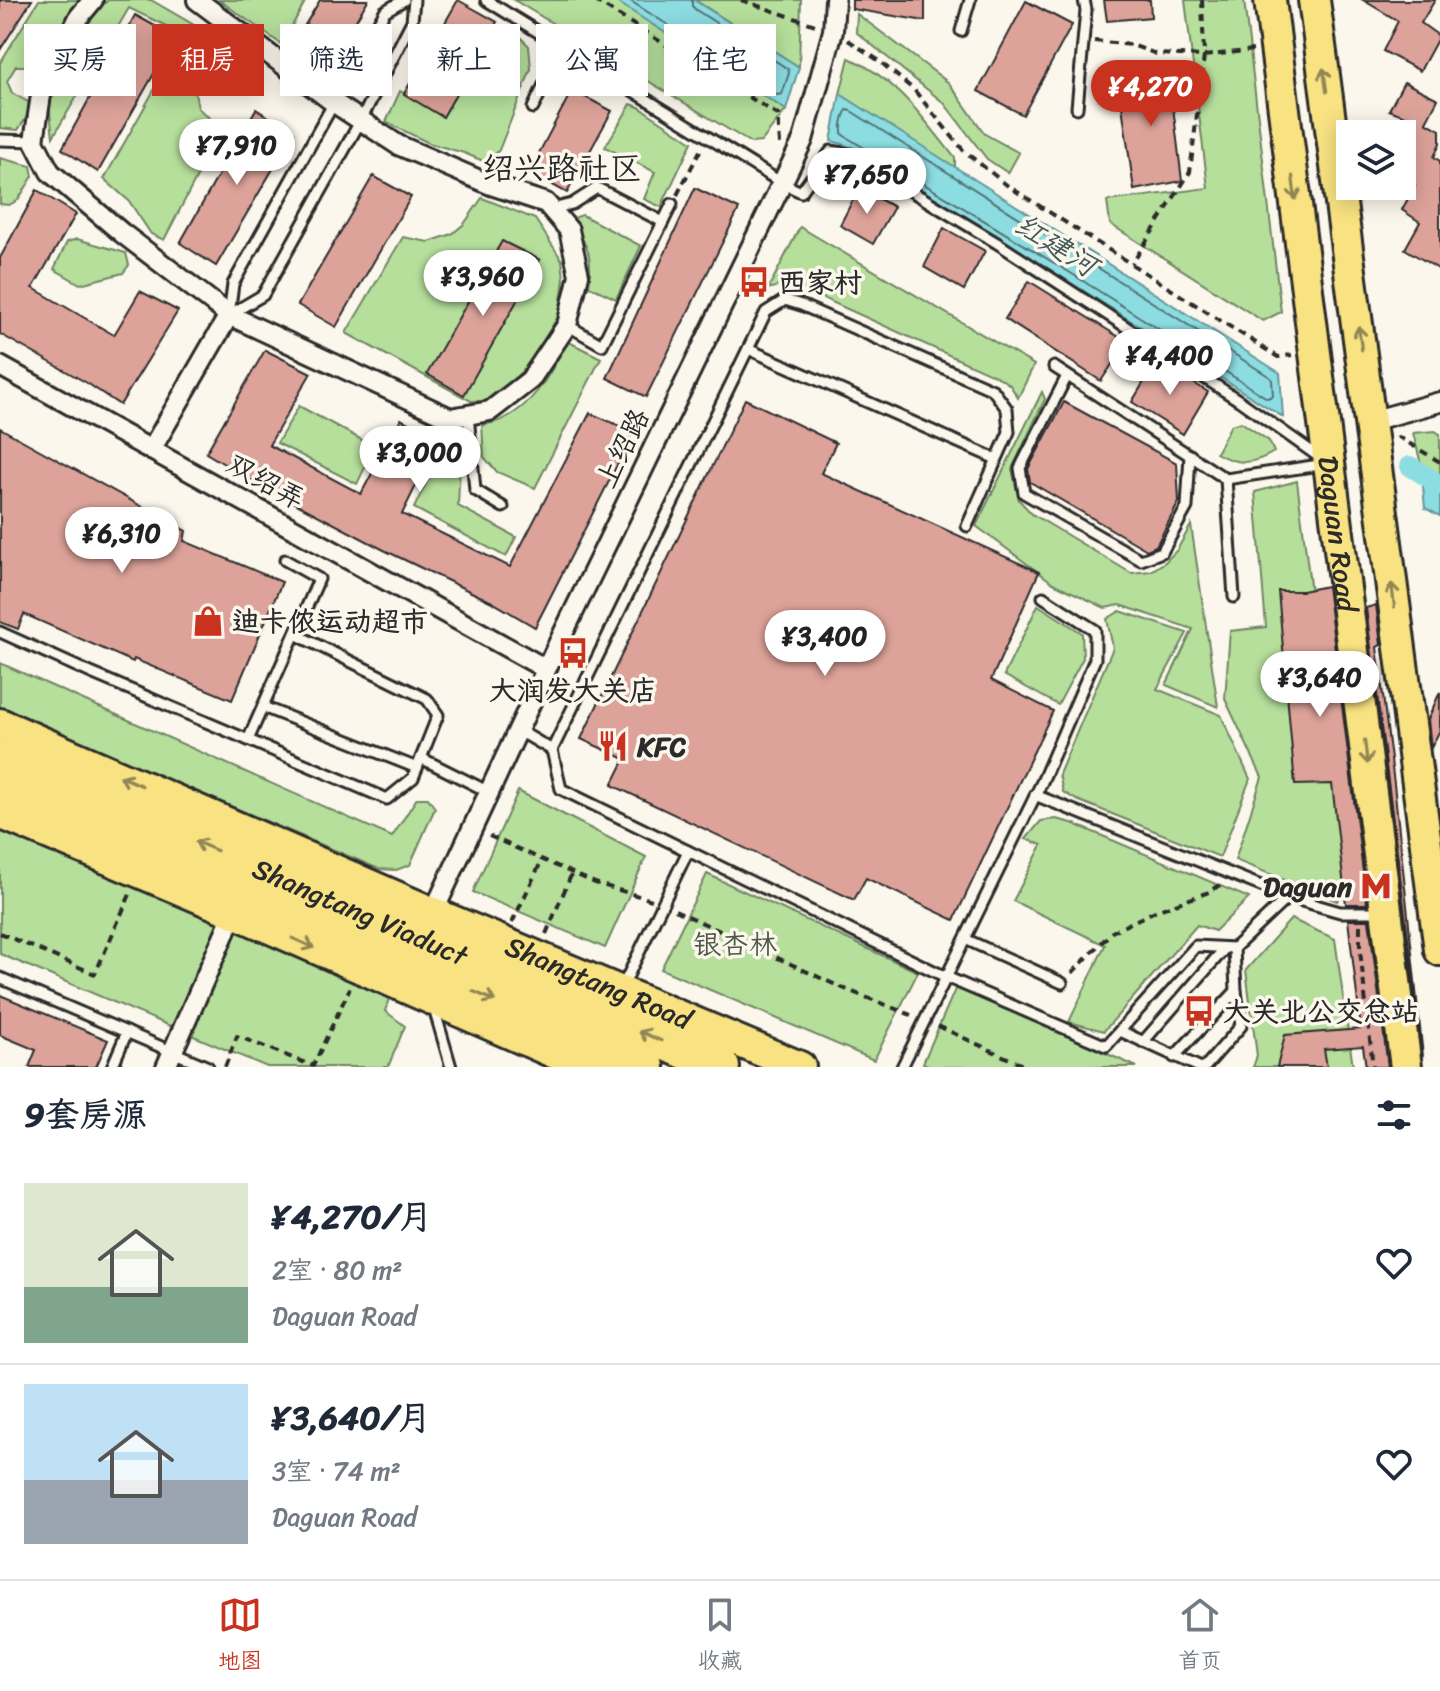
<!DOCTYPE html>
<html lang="zh">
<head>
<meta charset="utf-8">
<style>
	body { margin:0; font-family:Sriracha,"LXGW WenKai TC",sans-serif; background:#f2f2f3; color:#1f2937; height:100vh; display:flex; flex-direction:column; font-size:30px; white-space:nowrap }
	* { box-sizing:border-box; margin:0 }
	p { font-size:26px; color:#747a83 }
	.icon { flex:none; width:44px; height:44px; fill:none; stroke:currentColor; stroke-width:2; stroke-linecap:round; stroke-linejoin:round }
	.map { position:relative; height:1067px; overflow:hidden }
	.drawer { display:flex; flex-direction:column; background:#fff; flex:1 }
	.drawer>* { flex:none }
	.guide { position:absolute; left:24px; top:24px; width:800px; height:72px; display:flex; gap:16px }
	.tools { position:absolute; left:1336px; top:120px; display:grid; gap:16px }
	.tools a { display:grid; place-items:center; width:80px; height:80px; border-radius:0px; background:#fff; box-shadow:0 4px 20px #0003; font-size:40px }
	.price { position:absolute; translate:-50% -68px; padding:0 18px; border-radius:28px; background:#fff; color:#222; font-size:26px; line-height:52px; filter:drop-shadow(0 2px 4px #0008) }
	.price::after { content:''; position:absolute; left:50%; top:48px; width:24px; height:18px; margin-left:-12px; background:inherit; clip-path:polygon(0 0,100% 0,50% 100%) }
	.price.on { background:#c8321e; color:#fff }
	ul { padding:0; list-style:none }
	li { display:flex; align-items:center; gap:24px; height:200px; padding:0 24px }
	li+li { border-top:2px solid #e0e1e3 }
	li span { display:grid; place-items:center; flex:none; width:224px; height:160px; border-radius:0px; color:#555 }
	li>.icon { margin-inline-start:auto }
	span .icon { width:96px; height:96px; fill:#fffc; stroke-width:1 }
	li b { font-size:34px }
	h2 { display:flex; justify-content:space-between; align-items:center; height:96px; padding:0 24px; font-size:34px }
	.tag { padding:0 28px; border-radius:0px; background:#fff; box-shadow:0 4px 20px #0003; font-size:28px; line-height:72px }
	.tag.on { background:#c8321e; color:#fff }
	.tab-bar { display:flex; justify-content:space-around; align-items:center; height:112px; border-top:2px solid #e0e1e3; background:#fff; font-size:22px; color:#747a83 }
	.tab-bar a { display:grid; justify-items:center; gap:4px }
	.tab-bar .on { color:#c8321e }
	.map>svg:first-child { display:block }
	.green { fill:#b6df9c; stroke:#708564; stroke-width:2 }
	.water { fill:#8cdde2; stroke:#659699; stroke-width:2 }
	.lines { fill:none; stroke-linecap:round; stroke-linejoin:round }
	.shore { stroke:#527274; stroke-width:2 }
	.canal { stroke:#8cdde2; stroke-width:20 }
	.building { fill:#dda39a; stroke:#2b2b2b; stroke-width:2 }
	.lane-casing { stroke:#2b2b2b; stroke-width:15 }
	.street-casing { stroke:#2b2b2b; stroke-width:24 }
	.primary-casing { stroke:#2b2b2b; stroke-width:36 }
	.highway-casing { stroke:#2b2b2b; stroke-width:40 }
	.path { stroke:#2b2b2b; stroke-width:4; stroke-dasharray:8 6; stroke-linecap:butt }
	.lane { stroke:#fbf7ec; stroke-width:9 }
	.street { stroke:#fbf7ec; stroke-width:18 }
	.primary { stroke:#f8e281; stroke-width:30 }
	.highway { stroke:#f8e281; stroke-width:34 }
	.oneway { stroke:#928656 }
	.labels { text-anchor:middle; stroke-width:7; stroke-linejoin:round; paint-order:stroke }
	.poi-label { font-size:28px; font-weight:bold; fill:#2b2b2b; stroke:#fbf7ec; text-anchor:start }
	.street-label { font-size:28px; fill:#2b2b2b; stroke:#fbf7ec }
	.park-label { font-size:28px; fill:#4e5847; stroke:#fbf7ec }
	.water-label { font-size:30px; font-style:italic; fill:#435859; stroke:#fbf7ec }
	.quarter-label { font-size:32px; fill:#2b2b2b; stroke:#fbf7ec }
</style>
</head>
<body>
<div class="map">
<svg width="1440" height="1067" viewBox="0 0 1440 1067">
	<rect width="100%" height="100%" fill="#fbf7ec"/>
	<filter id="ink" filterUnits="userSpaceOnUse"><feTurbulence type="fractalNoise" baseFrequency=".0125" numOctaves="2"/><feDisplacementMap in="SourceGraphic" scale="16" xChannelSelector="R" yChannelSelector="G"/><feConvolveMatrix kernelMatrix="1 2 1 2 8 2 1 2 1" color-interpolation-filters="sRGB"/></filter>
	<g filter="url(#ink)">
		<g class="green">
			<polygon points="39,0 81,0 49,43 38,66 16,66 7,81 12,93 30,103 28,115 18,130 0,128 0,63"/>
			<polygon points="108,0 151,0 225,43 195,91 198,108 222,129 164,240 151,234 129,201 104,179 185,35 129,8 53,137 49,104 53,90 89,19"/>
			<polygon points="219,0 306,0 292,26 343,56 334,66 319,67 298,56"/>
			<polygon points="514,0 615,0 786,110 761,142 751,143"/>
			<polygon points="695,0 801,0 799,67"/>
			<polygon points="1185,0 1244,0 1281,312 1263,321 1110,224 1107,201 1208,188"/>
			<polygon points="857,14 949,83 985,134 1019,153 1008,173 987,159 944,103 856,32"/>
			<polygon points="480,20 516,33 529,46 531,69 499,150 488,163 464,153 429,143 386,122 400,91 412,97"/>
			<path d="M849 58C896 78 924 119 955 158V168L840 94Z"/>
			<polygon points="631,104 639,107 692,142 661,207 644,199 655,172 605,147"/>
			<polygon points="0,158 31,166 33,176 18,200 9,205 0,204"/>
			<polygon points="482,198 535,219 562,260 564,279 559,315 529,364 502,392 488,401 471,401 346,333 403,237 429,242 452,234 464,224"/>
			<path d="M582 215 641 246 616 299 589 286C593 253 587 246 571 219Z"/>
			<polygon points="800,227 1034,365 1018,398 1010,385 1000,378 803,289 789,283 768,289"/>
			<polygon points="77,239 126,253 129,265 123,273 80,284 54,269 67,242"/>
			<path d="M567 341 601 358 535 488 497 472 484 457 482 425C488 424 496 423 501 420 534 406 552 371 567 341Z"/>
			<polygon points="1042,392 1045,399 1012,469 1019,500 1032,514 1131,573 1151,571 1165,562 1177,550 1191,525 1218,707 1166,685 1193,629 1120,605 1105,608 1053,583 976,526"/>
			<polygon points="299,406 375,447 357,484 277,443"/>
			<path d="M1241 422 1269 441 1274 452C1253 465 1237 465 1216 453L1231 425Z"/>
			<polygon points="1435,431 1440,434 1440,476 1421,464 1413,433"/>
			<polygon points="451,432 461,439 458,506 516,537 506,557 414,508"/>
			<polygon points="1297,481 1348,887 1337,901 1235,860 1262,777 1225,699 1230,631 1266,627 1255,492"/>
			<polygon points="1038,605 1082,633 1083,658 1058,705 1004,675"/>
			<polygon points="1120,611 1187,633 1157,689 1221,715 1250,779 1220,857 1077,800 1063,792 1059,774 1113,648 1107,619"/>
			<polygon points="0,663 392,837 417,798 428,798 435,808 410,865 396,870 379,869 0,708"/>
			<polygon points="518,791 646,857 605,948 473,892"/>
			<polygon points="1056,819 1072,823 1249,898 1215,931 1197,925 1104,1031 1069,1022 1105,945 1013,901 1042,845 1026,839 1041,821"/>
			<polygon points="0,828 391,995 385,1011 405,1026 388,1067 267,1067 0,954"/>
			<polygon points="707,874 918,972 874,1060 661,969"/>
			<polygon points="1291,919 1335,939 1353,1067 1253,1067 1257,1056 1246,970"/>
			<polygon points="956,987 1137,1067 932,1067 923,1063"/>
		</g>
		<g class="water">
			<polygon points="614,0 694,0 799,67 786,110"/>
			<polygon points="840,94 1280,373 1283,417 1065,279 843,144 831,141"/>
			<polygon points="1421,464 1440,476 1440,516 1425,508"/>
		</g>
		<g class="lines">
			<g class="shore">
				<polyline points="629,0 777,95 782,94 789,73 788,69 696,10 692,6 692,0"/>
				<path d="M847 110 851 111 1270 377 1272 380 1273 396 1267 398 1069 272 843 135C840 130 843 115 847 110Z"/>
			</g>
			<polyline class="canal" points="1410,466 1440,485"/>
		</g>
		<g class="building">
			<polygon points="0,0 32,0 0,50"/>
			<polygon points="320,0 368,0 335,56 299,35"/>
			<polygon points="458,0 497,22 443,117 404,94"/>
			<polygon points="852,0 925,0 925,21 852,9"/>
			<polygon points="1104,0 1150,0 1151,17 1107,21"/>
			<polygon points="1363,0 1435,0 1421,23 1439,36 1420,71 1383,51 1398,21"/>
			<polygon points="1026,1 1072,25 1023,115 978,91"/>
			<polygon points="135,15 175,37 98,172 62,149"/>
			<polygon points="1168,65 1182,181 1134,190 1118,78"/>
			<polygon points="1404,82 1438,99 1426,122 1440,130 1440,143 1434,157 1440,161 1440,270 1405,249 1420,222 1402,210 1415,185 1402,179 1402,175 1413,153 1402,145 1402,136 1411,118 1389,110"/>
			<polygon points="572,90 612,111 567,193 529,172"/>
			<polygon points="256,109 294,133 216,266 180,243"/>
			<polygon points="373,176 411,197 336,327 298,305"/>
			<polygon points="695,188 739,209 646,397 607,378"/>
			<polygon points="859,188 894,207 873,244 840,225"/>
			<polygon points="37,190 76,214 33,288 114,335 140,291 178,311 120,405 87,383 0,334 0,258"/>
			<polygon points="944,228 985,251 964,290 924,267"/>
			<polygon points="502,241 540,260 464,395 427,374"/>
			<polygon points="1029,281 1127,342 1101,381 1005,319"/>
			<polygon points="265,350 311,373 269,445 361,494 401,419 439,439 402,514 510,567 590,413 634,432 535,627 492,602 384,550 249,479 206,453"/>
			<polygon points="1157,360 1208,392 1183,434 1132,402"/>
			<polygon points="745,399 836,443 821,473 1039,572 991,680 1053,711 954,920 866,878 854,900 612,785 625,759 581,739"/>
			<polygon points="1064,402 1177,463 1179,502 1156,546 1147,550 1030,482 1028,469"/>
			<polygon points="0,428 186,531 184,541 282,582 232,700 134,659 133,662 24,614 18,629 0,622"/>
			<polygon points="1327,586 1367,904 1346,904 1332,784 1295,785 1278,591 1302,591"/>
			<polygon points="1376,605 1381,645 1377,647 1394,784 1423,1056 1366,608"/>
			<polygon points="1440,692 1440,730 1431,748 1428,719"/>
			<polygon points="1348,920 1369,920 1388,1067 1366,1067 1363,1046 1324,1049 1327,1067 1277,1067 1285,1035 1361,1029"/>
			<polygon points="0,995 108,1040 96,1067 29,1067 36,1050 0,1035"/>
		</g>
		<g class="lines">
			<defs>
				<g id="lane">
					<polyline points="486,0 782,183 801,192 831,151 850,154 997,243 1240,401 1322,459"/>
					<polyline points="961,31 970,0"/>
					<polyline points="533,108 562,47"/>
					<polyline points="1077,108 1086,10 1084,0"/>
					<polyline points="0,140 34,141"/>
					<polyline points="552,209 572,204 597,188 663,222"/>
					<polyline points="229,315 263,295 361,120 412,21 414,0"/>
					<polyline points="229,315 233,284 385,11 404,0"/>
					<polyline points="567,325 602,345 672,204"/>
					<polyline points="748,349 996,459"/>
					<polyline points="1054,367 1226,479 1234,597"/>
					<polyline points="1067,376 1020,468 1024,493 1141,560 1162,552 1187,507 1190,455"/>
					<polyline points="468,415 475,490 503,507"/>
					<polyline points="1226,479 1326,464"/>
					<polyline points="0,632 91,673 387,799 413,778 421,758 489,792"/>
					<polyline points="295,634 427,699 438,715 421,758"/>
					<polyline points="263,707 417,768"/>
					<polyline points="518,730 552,750 561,789 946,977 1106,1046 1196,946 1234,948 1288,897"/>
					<polyline points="248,740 319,579 285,560"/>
					<polyline points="552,750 766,312 785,300 801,305 993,390 1007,409 1009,432 967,526"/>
					<polyline points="1035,795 1288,897 1340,912 1382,912"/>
					<polyline points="965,939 1062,983"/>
					<polyline points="0,978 208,1067"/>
					<polyline points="622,988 688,851"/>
					<polyline points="433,1005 451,1067"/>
					<polyline points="1120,1031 1199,1067"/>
					<polyline points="1143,1042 1225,948"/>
					<polyline points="1174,1057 1236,991"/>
					<polyline points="112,1067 127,1032"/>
					<polyline points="902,1067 1042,782 1095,659 1095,630 1043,597"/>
					<polyline points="1205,1067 1241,1026 1236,991 1234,948"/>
				</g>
				<g id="street">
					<polyline points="93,0 79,17 41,95 34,141 50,172 122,233 229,315 450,418 490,411 530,380 567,325 579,275 569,230 546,203 491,185 398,145 333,102 197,0"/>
					<polyline points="0,366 546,669"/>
					<polyline points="1371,421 1440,402"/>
					<polyline points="151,450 229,315"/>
					<polyline points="433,913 558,644 803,140 833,31 835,0"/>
					<polyline points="166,1067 234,912"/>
				</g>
				<g id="primary">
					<path id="s1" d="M1270 0 1406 1067"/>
					<polyline points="1314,0 1440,950"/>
					<path id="s2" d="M0 724 433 913 800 1067"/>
					<polyline points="0,813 234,912 587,1067"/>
				</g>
				<g id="highway">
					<path id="s3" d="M0 757 722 1067"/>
					<polyline points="0,790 647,1067"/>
				</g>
			</defs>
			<use href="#lane" class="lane-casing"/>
			<use href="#street" class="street-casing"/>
			<use href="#primary" class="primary-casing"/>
			<use href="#highway" class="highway-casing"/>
			<g class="path">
				<polyline points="594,0 778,115 780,144"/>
				<polyline points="741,0 815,25"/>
				<polyline points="1202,0 1204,56 1253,50"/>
				<polyline points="848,40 878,60 914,90 964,151 1008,186 1278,357 1292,355"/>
				<polyline points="1094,41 1132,45 1156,54 1204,56 1190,172 1132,264"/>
				<polyline points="677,195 701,149"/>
				<polyline points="1397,436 1440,462"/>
				<polyline points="489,836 595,883 652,900"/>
				<polyline points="675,910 840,987 911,1015"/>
				<polyline points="512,923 542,860"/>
				<polyline points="1360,925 1360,950 1373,1067"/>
				<polyline points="0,933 95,974 131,892"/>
				<polyline points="546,934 572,873"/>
				<polyline points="1072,973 1112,932 1153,912 1209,892 1220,885"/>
				<polyline points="938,1026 1027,1067"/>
				<polyline points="225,1067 237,1036 313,1066 350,988"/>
			</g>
			<use href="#lane" class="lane"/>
			<use href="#street" class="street"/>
			<use href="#primary" class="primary"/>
			<use href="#highway" class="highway"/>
		</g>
		<defs><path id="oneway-shaft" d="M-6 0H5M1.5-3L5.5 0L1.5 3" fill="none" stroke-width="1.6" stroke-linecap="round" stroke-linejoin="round" transform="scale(2)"/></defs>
		<g class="oneway">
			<use href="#oneway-shaft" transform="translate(1325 80) rotate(-98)"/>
			<use href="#oneway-shaft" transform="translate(1294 188) rotate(83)"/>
			<use href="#oneway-shaft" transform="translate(1360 338) rotate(-98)"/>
			<use href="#oneway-shaft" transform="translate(1393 595) rotate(-97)"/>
			<use href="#oneway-shaft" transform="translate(1366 752) rotate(83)"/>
			<use href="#oneway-shaft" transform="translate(131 781) rotate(-157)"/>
			<use href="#oneway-shaft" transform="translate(206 846) rotate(-157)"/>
			<use href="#oneway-shaft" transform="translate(303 943) rotate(24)"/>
			<use href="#oneway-shaft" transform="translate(484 996) rotate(23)"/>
			<use href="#oneway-shaft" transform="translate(650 1036) rotate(-157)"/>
		</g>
	</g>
	<defs>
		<symbol id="bus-bare" viewBox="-9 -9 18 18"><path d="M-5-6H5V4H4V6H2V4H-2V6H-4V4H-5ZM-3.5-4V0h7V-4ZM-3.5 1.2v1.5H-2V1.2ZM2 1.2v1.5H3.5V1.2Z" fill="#c8321e" stroke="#fbf7ec" stroke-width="2.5" paint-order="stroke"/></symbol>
		<symbol id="shop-bare" viewBox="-9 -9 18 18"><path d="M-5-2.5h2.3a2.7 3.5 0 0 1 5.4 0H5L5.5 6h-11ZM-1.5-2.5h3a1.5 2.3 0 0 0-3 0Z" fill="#c8321e" stroke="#fbf7ec" stroke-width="2.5" paint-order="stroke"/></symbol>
		<symbol id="restaurant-bare" viewBox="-9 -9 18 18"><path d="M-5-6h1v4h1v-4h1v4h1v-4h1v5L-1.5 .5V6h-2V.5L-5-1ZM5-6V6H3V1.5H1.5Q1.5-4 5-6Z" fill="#c8321e" stroke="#fbf7ec" stroke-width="2.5" paint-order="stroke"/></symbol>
		<symbol id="metro-bare" viewBox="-9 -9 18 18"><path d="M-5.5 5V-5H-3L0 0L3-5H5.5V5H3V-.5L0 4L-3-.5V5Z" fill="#c8321e" stroke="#fbf7ec" stroke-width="2.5" paint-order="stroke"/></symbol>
	</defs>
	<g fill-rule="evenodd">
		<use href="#bus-bare" x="732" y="260" width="44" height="44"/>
		<use href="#shop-bare" x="186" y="599" width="44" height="44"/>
		<use href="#bus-bare" x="551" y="631" width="44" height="44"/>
		<use href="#restaurant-bare" x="591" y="724" width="44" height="44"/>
		<use href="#metro-bare" x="1354" y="864" width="44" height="44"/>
		<use href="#bus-bare" x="1177" y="989" width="44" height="44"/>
	</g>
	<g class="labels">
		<g class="poi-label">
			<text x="778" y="292">西家村</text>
			<text x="232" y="631">迪卡侬运动超市</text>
			<text x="573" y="700" text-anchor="middle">大润发大关店</text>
			<text x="637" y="756">KFC</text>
			<text x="1352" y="896" text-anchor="end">Daguan</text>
			<text x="1223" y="1021">大关北公交总站</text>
		</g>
		<g class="street-label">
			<text transform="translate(622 448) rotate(-64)" y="10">上绍路</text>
			<text transform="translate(266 481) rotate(29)" y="10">双绍弄</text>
			<text dy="10" stroke="none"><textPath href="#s1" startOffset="538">Daguan Road</textPath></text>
			<text dy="10" stroke="none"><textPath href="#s3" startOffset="392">Shangtang Viaduct</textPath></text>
			<text dy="10" stroke="none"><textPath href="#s2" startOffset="652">Shangtang Road</textPath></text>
		</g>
		<g class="park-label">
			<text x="735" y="954">银杏林</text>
		</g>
		<g class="water-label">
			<text transform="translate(1056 245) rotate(32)" y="10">红建河</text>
		</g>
		<g class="quarter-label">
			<text x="562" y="179">绍兴路社区</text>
		</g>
	</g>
</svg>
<div class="tools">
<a><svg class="icon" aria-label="layers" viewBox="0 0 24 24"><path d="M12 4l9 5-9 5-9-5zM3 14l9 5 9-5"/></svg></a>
</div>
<b class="price on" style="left:1151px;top:128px">¥4,270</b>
<b class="price" style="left:237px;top:187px">¥7,910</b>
<b class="price" style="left:867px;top:216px">¥7,650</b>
<b class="price" style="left:483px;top:318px">¥3,960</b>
<b class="price" style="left:1170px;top:397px">¥4,400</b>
<b class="price" style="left:420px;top:494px">¥3,000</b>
<b class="price" style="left:122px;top:575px">¥6,310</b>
<b class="price" style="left:825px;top:678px">¥3,400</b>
<b class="price" style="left:1320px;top:719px">¥3,640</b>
<div class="guide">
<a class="tag">买房</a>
<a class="tag on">租房</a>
<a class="tag">筛选</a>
<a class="tag">新上</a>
<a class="tag">公寓</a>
<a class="tag">住宅</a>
</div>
</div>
<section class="drawer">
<h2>9套房源<svg class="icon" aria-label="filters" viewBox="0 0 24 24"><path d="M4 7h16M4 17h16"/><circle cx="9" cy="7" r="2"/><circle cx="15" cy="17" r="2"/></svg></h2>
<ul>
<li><span style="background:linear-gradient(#dfe7d0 65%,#7fa58c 0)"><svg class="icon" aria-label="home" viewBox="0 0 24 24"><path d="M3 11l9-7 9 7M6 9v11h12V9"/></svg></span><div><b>¥4,270/月</b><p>2室 · 80 m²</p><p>Daguan Road</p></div><svg class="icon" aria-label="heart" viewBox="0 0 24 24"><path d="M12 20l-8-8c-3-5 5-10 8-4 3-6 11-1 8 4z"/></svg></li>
<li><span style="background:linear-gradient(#bfe0f5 60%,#9aa5b1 0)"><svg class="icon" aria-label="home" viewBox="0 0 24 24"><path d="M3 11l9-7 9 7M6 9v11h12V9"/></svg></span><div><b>¥3,640/月</b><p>3室 · 74 m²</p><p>Daguan Road</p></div><svg class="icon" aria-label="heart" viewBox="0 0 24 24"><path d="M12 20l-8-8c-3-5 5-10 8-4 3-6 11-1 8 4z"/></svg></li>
</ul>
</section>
<nav class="tab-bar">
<a class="on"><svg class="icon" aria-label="map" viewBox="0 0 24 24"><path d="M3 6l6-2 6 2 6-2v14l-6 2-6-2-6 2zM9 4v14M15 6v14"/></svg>地图</a>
<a><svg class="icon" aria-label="saved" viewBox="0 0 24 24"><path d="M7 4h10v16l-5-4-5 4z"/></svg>收藏</a>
<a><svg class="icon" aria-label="home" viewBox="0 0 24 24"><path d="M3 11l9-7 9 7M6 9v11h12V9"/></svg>首页</a>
</nav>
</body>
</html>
